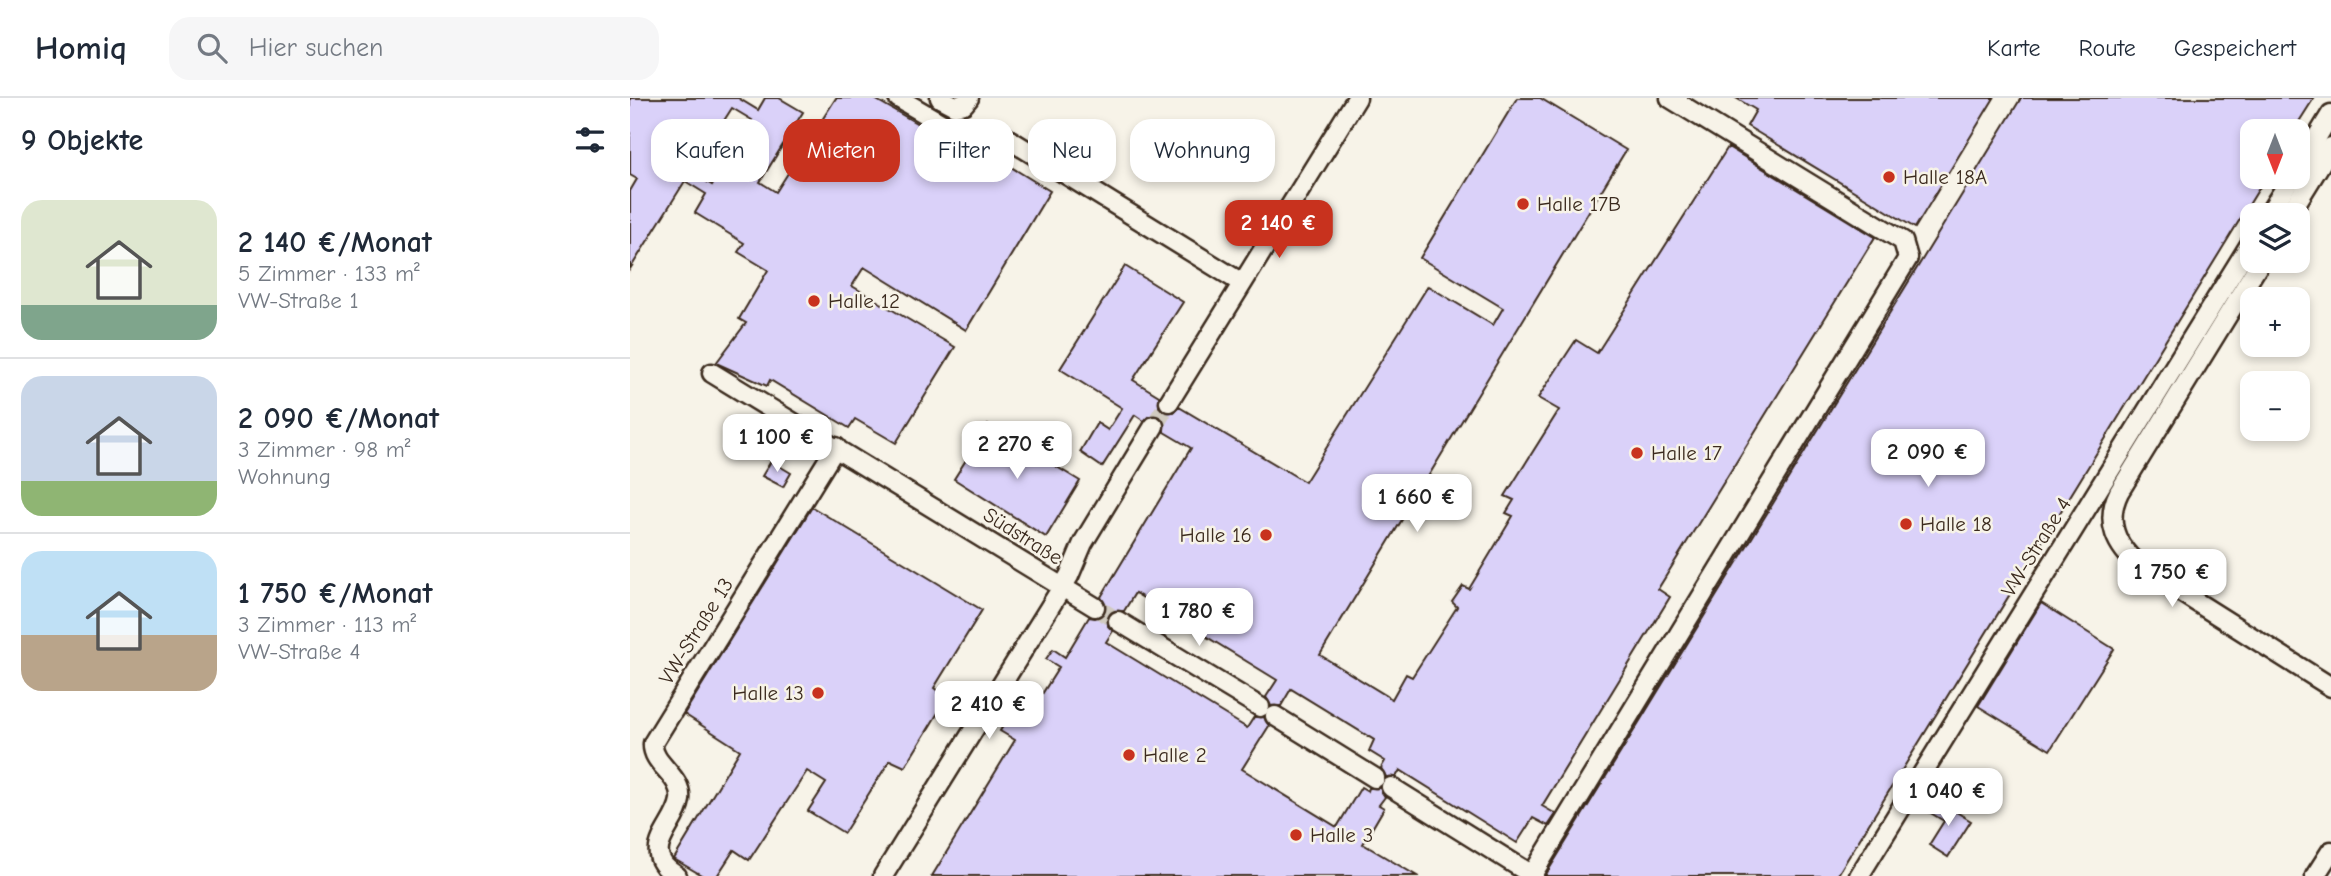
<!DOCTYPE html>
<html lang="de">
<head>
<meta charset="utf-8">
<style>
	body { margin:0; font-family:"Comic Neue",sans-serif; background:#f6f6f7; color:#1f2937; height:100vh; display:flex; flex-direction:column; font-size:26px; white-space:nowrap }
	* { box-sizing:border-box; margin:0 }
	p { font-size:23px; color:#747a83 }
	.icon { flex:none; width:38px; height:38px; fill:none; stroke:currentColor; stroke-width:2; stroke-linecap:round; stroke-linejoin:round }
	.map { position:relative; flex:1; overflow:hidden }
	.side { display:flex; flex-direction:column; background:#fff; width:630px }
	.side>* { flex:none }
	.guide { position:absolute; left:21px; top:21px; width:665px; height:63px; display:flex; gap:14px }
	.needle { width:46px; rotate:180deg }
	.tools { position:absolute; left:1610px; top:21px; display:grid; gap:14px }
	.tools a { display:grid; place-items:center; width:70px; height:70px; border-radius:14px; background:#fff; box-shadow:0 4px 10px #0003; font-size:35px }
	.price { position:absolute; translate:-50% -60px; padding:0 16px; border-radius:14px; background:#fff; color:#222; font-size:23px; line-height:46px; filter:drop-shadow(0 2px 4px #0008) }
	.price::after { content:''; position:absolute; left:50%; top:42px; width:21px; height:16px; margin-left:-10px; background:inherit; clip-path:polygon(0 0,100% 0,50% 100%) }
	.price.selected { background:#c8321e; color:#fff }
	ul { padding:0; list-style:none }
	li { display:flex; align-items:center; gap:21px; height:175px; padding:0 21px }
	li+li { border-top:2px solid #e0e1e3 }
	li span { display:grid; place-items:center; flex:none; width:196px; height:140px; border-radius:21px; color:#555 }
	li>.icon { margin-inline-start:auto }
	span .icon { width:84px; height:84px; fill:#fffc; stroke-width:1 }
	li b { font-size:30px }
	h2 { display:flex; justify-content:space-between; align-items:center; height:84px; padding:0 21px; font-size:30px }
	.chip { padding:0 24px; border-radius:21px; background:#fff; box-shadow:0 4px 10px #0003; font-size:24px; line-height:63px }
	.chip.selected { background:#c8321e; color:#fff }
	header { display:flex; align-items:center; gap:42px; box-sizing:border-box; height:98px; padding:0 35px; background:#fff; border-bottom:2px solid #e0e1e3 }
	header strong { font-size:33px }
	nav { display:flex; gap:38px; margin-inline-start:auto; font-size:24px }
	.search { width:490px; height:63px; background:#f6f6f7; display:flex; align-items:center; gap:18px; box-sizing:border-box; padding:0 24px; border-radius:21px; color:#747a83; font-size:26px }
	main { display:flex; flex:1; min-height:0 }
	.map>svg:first-child { display:block }
	.building { fill:#dad1f9; stroke:#3b2a1e; stroke-width:2; fill-rule:evenodd }
	.lines { fill:none; stroke-linecap:round; stroke-linejoin:round }
	.minor-tunnel { stroke:#d1cbc0; stroke-width:18; stroke-dasharray:18 9; stroke-linecap:butt }
	.minor-casing { stroke:#3b2a1e; stroke-width:23 }
	.minor { stroke:#f7f3e8; stroke-width:18 }
	.poi-dot { fill:#c8321e; stroke:#f7f3e8; stroke-width:2.5 }
	.labels { text-anchor:middle; stroke-width:5; stroke-linejoin:round; paint-order:stroke }
	.poi-label { font-size:21px; fill:#3b2a1e; stroke:#f7f3e8; text-anchor:start }
	.street-label { font-size:21px; fill:#3b2a1e; stroke:#f7f3e8 }
</style>
</head>
<body>
<header>
<strong>Homiq</strong>
<div class="search"><svg class="icon" aria-label="search" viewBox="0 0 24 24"><circle cx="10" cy="10" r="6"/><path d="M15 15l6 6"/></svg>Hier suchen</div>
<nav><a>Karte</a><a>Route</a><a>Gespeichert</a></nav>
</header>
<main>
<section class="side">
<h2>9 Objekte<svg class="icon" aria-label="filters" viewBox="0 0 24 24"><path d="M4 7h16M4 17h16"/><circle cx="9" cy="7" r="2"/><circle cx="15" cy="17" r="2"/></svg></h2>
<ul>
<li><span style="background:linear-gradient(#dfe7d0 75%,#7fa58c 0)"><svg class="icon" aria-label="home" viewBox="0 0 24 24"><path d="M3 11l9-7 9 7M6 9v11h12V9"/></svg></span><div><b>2 140 €/Monat</b><p>5 Zimmer · 133 m²</p><p>VW-Straße 1</p></div></li>
<li><span style="background:linear-gradient(#c9d6e8 75%,#8fb573 0)"><svg class="icon" aria-label="home" viewBox="0 0 24 24"><path d="M3 11l9-7 9 7M6 9v11h12V9"/></svg></span><div><b>2 090 €/Monat</b><p>3 Zimmer · 98 m²</p><p>Wohnung</p></div></li>
<li><span style="background:linear-gradient(#bfe0f5 60%,#b9a48a 0)"><svg class="icon" aria-label="home" viewBox="0 0 24 24"><path d="M3 11l9-7 9 7M6 9v11h12V9"/></svg></span><div><b>1 750 €/Monat</b><p>3 Zimmer · 113 m²</p><p>VW-Straße 4</p></div></li>
</ul>
</section>
<div class="map">
<svg width="1701" height="778" viewBox="0 0 1701 778">
	<rect width="100%" height="100%" fill="#f7f3e8"/>
	<filter id="ink" filterUnits="userSpaceOnUse"><feTurbulence type="fractalNoise" baseFrequency=".0143" numOctaves="2"/><feDisplacementMap in="SourceGraphic" scale="14" xChannelSelector="R" yChannelSelector="G"/><feConvolveMatrix kernelMatrix="1 2 1 2 8 2 1 2 1" color-interpolation-filters="sRGB"/></filter>
	<g filter="url(#ink)">
		<g class="building">
			<path d="M0 0H108L128 12 135 0H149L173 14 130 84 146 94 206 0H243L326 48 330 41 337 42 420 93 336 232 234 169 222 188 325 249 266 345 225 321 219 330 140 282 137 288 86 265 116 225 109 221 138 172 108 154 114 145 65 115 76 96 55 83 0 171V93L7 81 0 77ZM102 10 122 22 82 87 61 74Z"/>
			<polygon points="887,0 910,0 996,52 690,557 762,601 776,576 782,579 827,509 822,504 833,488 839,491 883,418 876,415 884,402 875,398 929,312 908,300 946,242 967,255 1098,49 1245,139 1028,491 1040,499 912,708 926,716 918,728 903,720 887,745 770,672 766,679 756,679 751,670 755,663 739,653 744,642 661,591 651,608 641,608 636,599 647,582 505,495 494,513 483,513 478,518 478,528 483,533 476,544 617,630 624,619 634,619 639,628 612,671 707,729 731,689 738,693 739,690 750,690 755,699 749,707 754,710 733,746 787,778 302,778 385,642 370,633 393,595 407,604 429,569 416,561 423,551 435,559 459,519 465,520 474,515 476,509 471,499 561,350 534,334 534,323 529,318 519,318 514,323 505,317 472,369 450,354 467,325 478,332 492,310 430,271 495,168 553,204 503,282 529,298 529,309 534,314 544,314 549,309 675,384 798,188 863,227 873,210 790,160"/>
			<polygon points="1106,0 1364,0 1285,130 1117,28 1126,12"/>
			<polygon points="1391,0 1684,0 1663,33 1622,33 1622,79 1636,79 1207,778 915,778"/>
			<polygon points="358,327 450,383 416,439 324,381"/>
			<polygon points="141,363 161,375 153,389 132,378"/>
			<polygon points="182,409 352,512 304,590 317,600 275,669 260,662 214,735 178,713 196,685 177,673 119,762 104,752 87,778 73,778 44,761 110,652 54,616"/>
			<polygon points="1411,505 1484,551 1420,652 1348,608"/>
			<polygon points="1307,702 1341,723 1318,759 1299,747 1314,723 1299,714"/>
		</g>
		<g class="lines">
			<g class="minor-tunnel">
				<polyline points="524,328 539,304"/>
				<polyline points="465,509 488,523"/>
			</g>
			<defs>
				<g id="minor">
					<polyline points="268,0 316,28 367,34 612,185"/>
					<polyline points="310,0 325,8 334,6 339,0"/>
					<polyline points="1668,70 1701,16"/>
					<polyline points="1638,117 1662,79"/>
					<polyline points="1659,117 1701,49"/>
					<path d="M1631 163 1489 394C1474 424 1486 449 1511 469L1701 589"/>
					<polyline points="82,275 465,509"/>
					<polyline points="539,304 727,0"/>
					<polyline points="488,523 630,609"/>
					<polyline points="645,618 745,680"/>
					<polyline points="761,689 904,778"/>
					<polyline points="902,777 1278,160 1273,143 1040,0"/>
					<path d="M47 778C6 753 46 730 50 702 53 677 21 667 23 645L206 349"/>
					<polyline points="253,778 439,478 453,445 524,328"/>
					<polyline points="1229,778 1622,143"/>
					<polyline points="1685,778 1701,753"/>
				</g>
			</defs>
			<use href="#minor" class="minor-casing"/>
			<use href="#minor" class="minor"/>
		</g>
	</g>
	<g class="poi-dot">
		<circle cx="1259" cy="79" r="7"/>
		<circle cx="893" cy="106" r="7"/>
		<circle cx="184" cy="203" r="7"/>
		<circle cx="1007" cy="355" r="7"/>
		<circle cx="1276" cy="426" r="7"/>
		<circle cx="636" cy="437" r="7"/>
		<circle cx="188" cy="595" r="7"/>
		<circle cx="499" cy="657" r="7"/>
		<circle cx="666" cy="737" r="7"/>
	</g>
	<g class="labels">
		<g class="poi-label">
			<text x="1273" y="86">Halle 18A</text>
			<text x="907" y="113">Halle 17B</text>
			<text x="198" y="210">Halle 12</text>
			<text x="1021" y="362">Halle 17</text>
			<text x="1290" y="433">Halle 18</text>
			<text x="622" y="444" text-anchor="end">Halle 16</text>
			<text x="174" y="602" text-anchor="end">Halle 13</text>
			<text x="513" y="664">Halle 2</text>
			<text x="680" y="744">Halle 3</text>
		</g>
		<g class="street-label">
			<text transform="translate(393 438) rotate(32)" y="7">Südstraße</text>
			<text transform="translate(1406 449) rotate(-58)" y="7">VW-Straße 4</text>
			<text transform="translate(66 533) rotate(-58)" y="7">VW-Straße 13</text>
		</g>
	</g>
</svg>
<div class="tools">
<a><svg class="needle" viewBox="-14 -14 28 28"><path d="M0-13l5 13h-10z" fill="#e53935"/><path d="M0 13l5-13h-10z" fill="#747a83"/></svg></a>
<a><svg class="icon" aria-label="layers" viewBox="0 0 24 24"><path d="M12 4l9 5-9 5-9-5zM3 14l9 5 9-5"/></svg></a>
<a>+</a>
<a>−</a>
</div>
<b class="price selected" style="left:649px;top:162px">2 140 €</b>
<b class="price" style="left:147px;top:376px">1 100 €</b>
<b class="price" style="left:387px;top:383px">2 270 €</b>
<b class="price" style="left:1298px;top:391px">2 090 €</b>
<b class="price" style="left:787px;top:436px">1 660 €</b>
<b class="price" style="left:1542px;top:511px">1 750 €</b>
<b class="price" style="left:569px;top:550px">1 780 €</b>
<b class="price" style="left:359px;top:643px">2 410 €</b>
<b class="price" style="left:1318px;top:730px">1 040 €</b>
<div class="guide">
<a class="chip">Kaufen</a>
<a class="chip selected">Mieten</a>
<a class="chip">Filter</a>
<a class="chip">Neu</a>
<a class="chip">Wohnung</a>
</div>
</div>
</main>
</body>
</html>
